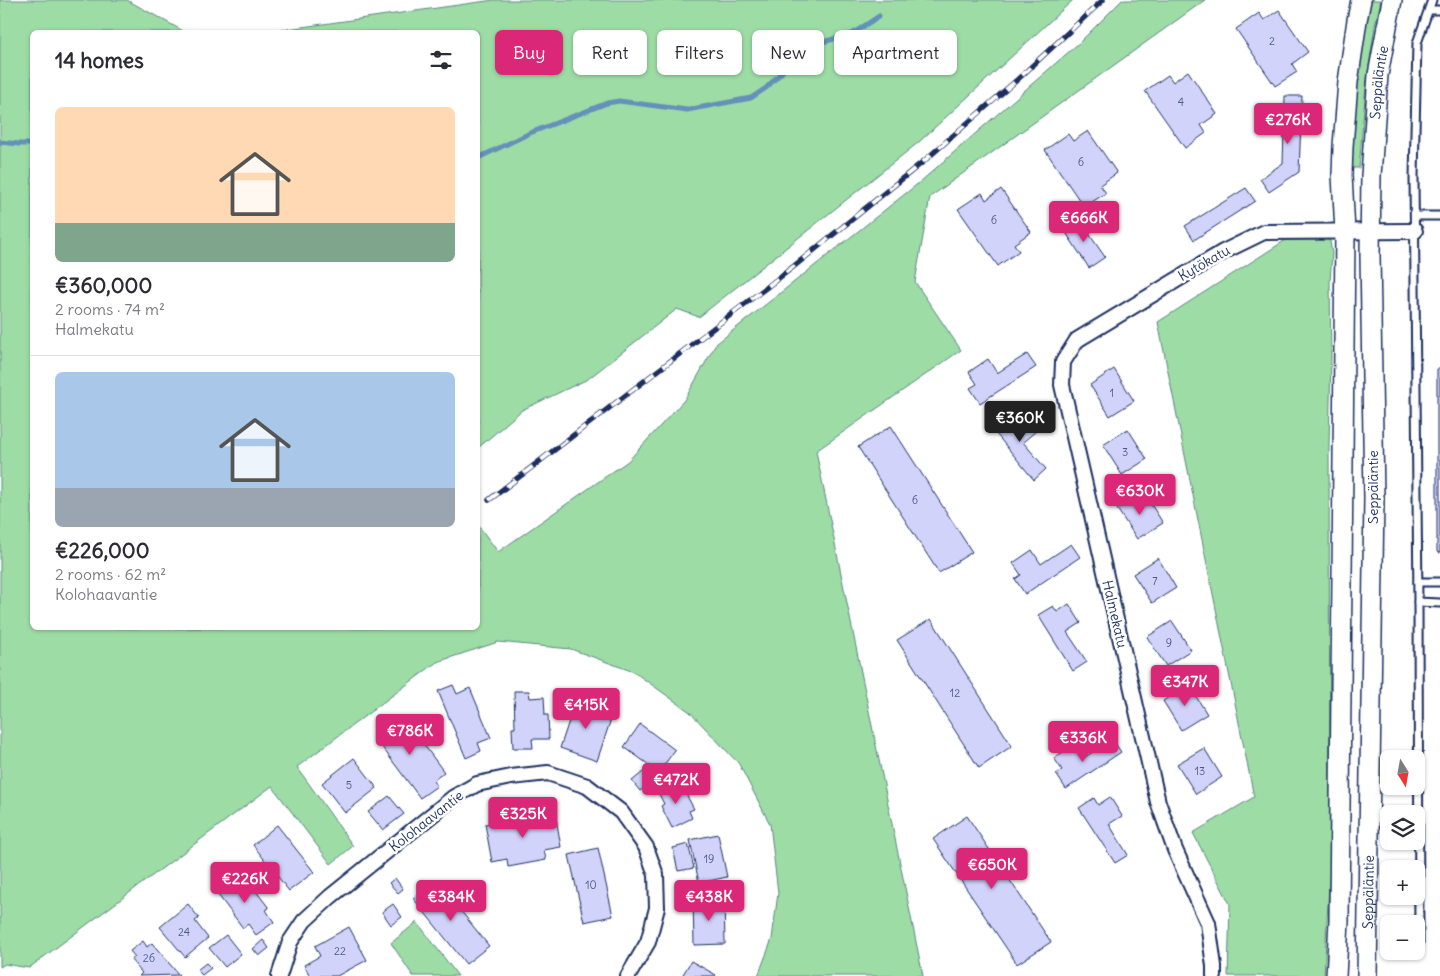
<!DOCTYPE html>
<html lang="en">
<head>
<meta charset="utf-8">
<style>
	body { margin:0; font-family:Delius,sans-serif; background:#f7f7f7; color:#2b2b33; height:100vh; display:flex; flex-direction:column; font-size:19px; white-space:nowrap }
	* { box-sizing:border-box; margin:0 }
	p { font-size:16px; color:#7c7c81 }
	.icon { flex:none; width:28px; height:28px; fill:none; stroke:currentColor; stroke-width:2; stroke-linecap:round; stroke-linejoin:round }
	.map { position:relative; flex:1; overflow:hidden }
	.side { position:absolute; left:30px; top:30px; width:450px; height:600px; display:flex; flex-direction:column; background:#fff; border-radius:8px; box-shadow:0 1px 4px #0004 }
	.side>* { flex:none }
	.guide { position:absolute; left:495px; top:30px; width:475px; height:45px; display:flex; gap:10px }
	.needle { width:32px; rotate:169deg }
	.controls { position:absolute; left:1380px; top:750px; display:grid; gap:10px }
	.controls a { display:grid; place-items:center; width:45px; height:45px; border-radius:8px; background:#fff; box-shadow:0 1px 4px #0004; font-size:25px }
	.price { position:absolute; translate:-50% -42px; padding:0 11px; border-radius:5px; background:#db2777; color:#fff; font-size:16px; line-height:32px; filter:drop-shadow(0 1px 2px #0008) }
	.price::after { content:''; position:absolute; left:50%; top:30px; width:15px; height:11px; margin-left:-8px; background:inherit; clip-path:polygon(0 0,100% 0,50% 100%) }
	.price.current { background:#222; color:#fff }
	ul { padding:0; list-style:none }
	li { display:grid; align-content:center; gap:10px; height:265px; padding:0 25px }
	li+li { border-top:1px solid #e1e1e2 }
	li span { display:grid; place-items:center; height:155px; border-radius:8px; color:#555 }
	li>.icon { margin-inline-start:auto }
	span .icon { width:90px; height:90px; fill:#fffc; stroke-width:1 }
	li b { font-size:21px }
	h2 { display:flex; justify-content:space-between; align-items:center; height:60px; padding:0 25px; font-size:21px }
	.pill { padding:0 18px; border-radius:8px; background:#fff; box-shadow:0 1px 4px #0004; font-size:18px; line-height:45px }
	.pill.current { background:#db2777; color:#fff }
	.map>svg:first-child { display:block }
	.green { fill:#9ddca5; stroke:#5c8682 }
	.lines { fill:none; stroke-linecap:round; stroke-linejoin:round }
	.stream { stroke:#6491b9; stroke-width:5 }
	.building { fill:#d2d3fb; stroke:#1b2f5e }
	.service-casing { stroke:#1b2f5e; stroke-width:11 }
	.minor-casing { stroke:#1b2f5e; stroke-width:18 }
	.secondary-casing { stroke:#1b2f5e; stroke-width:22 }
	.service { stroke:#fff; stroke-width:7 }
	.minor { stroke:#fff; stroke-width:14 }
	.secondary { stroke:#fff; stroke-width:19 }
	.rail-casing { stroke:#1b2f5e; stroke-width:5.5 }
	.rail { stroke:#fff; stroke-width:4; stroke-dasharray:11; stroke-linecap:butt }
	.labels { text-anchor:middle; stroke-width:5; stroke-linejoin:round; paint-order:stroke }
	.number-label { font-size:11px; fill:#495885 }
	.street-label { font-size:14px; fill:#1b2f5e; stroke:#fff }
</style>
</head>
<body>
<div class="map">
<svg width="1440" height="976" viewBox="0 0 1440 976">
	<rect width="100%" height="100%" fill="#fff"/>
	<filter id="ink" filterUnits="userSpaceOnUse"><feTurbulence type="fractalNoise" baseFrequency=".02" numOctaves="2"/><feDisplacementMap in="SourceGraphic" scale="10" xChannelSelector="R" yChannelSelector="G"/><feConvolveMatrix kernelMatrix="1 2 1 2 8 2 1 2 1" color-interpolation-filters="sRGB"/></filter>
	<g filter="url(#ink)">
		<g class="green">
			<polygon points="0,0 127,0 185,32 32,32 32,628 478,628 478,525 498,552 628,461 685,399 716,344 920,182 1080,42 1122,0 1205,0 930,197 915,282 961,350 816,451 923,976 758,976 772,939 778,893 770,824 739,764 690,712 634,672 571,649 498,642 437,662 297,767 353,846 331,864 272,786 29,968 5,964 0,967"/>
			<polygon points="494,0 1073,0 919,142 699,317 677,309 588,379 522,410 478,448 478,32 266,32"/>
			<polygon points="1371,0 1381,0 1375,26 1366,85 1359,168 1350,168 1357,85 1361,50"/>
			<polygon points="1295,234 1329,236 1332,253 1330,282 1331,357 1329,446 1330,865 1324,976 1228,976 1230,904 1193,833 1254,797 1158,322"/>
			<polygon points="417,922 458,976 413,976 391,943"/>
		</g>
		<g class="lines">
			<g class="stream">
				<polyline points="0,142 19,144 32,144"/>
				<polyline points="478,158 530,133 607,103 619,101 687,110 751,98 766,88 808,46 852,34 879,16"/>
			</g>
		</g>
		<g class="building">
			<polygon points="1279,10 1308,52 1292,64 1297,72 1275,86 1236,29 1259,13 1264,20"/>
			<polygon points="1188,71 1217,114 1201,125 1206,133 1185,148 1145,91 1168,75 1173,82"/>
			<polygon points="1285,96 1302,96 1299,172 1269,192 1260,179 1283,163"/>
			<polygon points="1088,131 1117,173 1100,185 1106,193 1084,207 1045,150 1068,134 1073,141"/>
			<polygon points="1246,188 1255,201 1194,240 1185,226"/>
			<polygon points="1001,189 1031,232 1014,244 1019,251 998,266 958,209 982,193 986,200"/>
			<polygon points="1078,218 1105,257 1089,268 1063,228"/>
			<polygon points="1027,354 1036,367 980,403 970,388 977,384 969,372 988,359 997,373"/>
			<polygon points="1114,369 1134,401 1110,416 1090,385"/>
			<polygon points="1437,369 1440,369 1440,553 1437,552"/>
			<polygon points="1021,414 1036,431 1023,442 1046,469 1034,480 992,429 1005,417 1010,423"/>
			<polygon points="891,426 972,552 939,573 858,447"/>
			<polygon points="1128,429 1147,459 1122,475 1103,445"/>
			<polygon points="1143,492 1163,523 1137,539 1117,509"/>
			<polygon points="1071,544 1080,557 1025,594 1015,579 1021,575 1013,563 1032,550 1041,564"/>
			<polygon points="1158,558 1176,588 1152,603 1133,574"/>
			<polygon points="1069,604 1081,623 1067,632 1087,662 1073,671 1038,615 1053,606 1057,612"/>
			<polygon points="931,619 1012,746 979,768 897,640"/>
			<polygon points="1172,621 1191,650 1166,666 1147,637"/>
			<polygon points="453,685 457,694 470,688 491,738 478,743 481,751 466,758 438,691"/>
			<polygon points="1189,685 1207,714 1181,730 1163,701"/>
			<polygon points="514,691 529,691 530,698 544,697 545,715 548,715 549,739 532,739 533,748 513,748 512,728 515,728"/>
			<polygon points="577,697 604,707 602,713 612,716 597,761 560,748"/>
			<polygon points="405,719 444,772 433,781 437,786 420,798 373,735 389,722 393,728"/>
			<polygon points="640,724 675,750 659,772 624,747"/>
			<polygon points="1112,739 1121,752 1066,789 1056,774 1062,770 1054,758 1073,745 1082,759"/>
			<polygon points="1204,748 1222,777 1196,794 1177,764"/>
			<polygon points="354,758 377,788 345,813 322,783"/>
			<polygon points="648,768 656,778 640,791 632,781"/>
			<polygon points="680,783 694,809 689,811 692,818 672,828 661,806 664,804 659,794"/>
			<polygon points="389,796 404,814 383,830 368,812"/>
			<polygon points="1110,797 1122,816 1109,824 1128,855 1115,863 1079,808 1094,798 1098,805"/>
			<polygon points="555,812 561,847 544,850 546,860 508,867 507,859 492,862 485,824"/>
			<polygon points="967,816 1051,942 1017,964 933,839"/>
			<polygon points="277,825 314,872 289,891 253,845"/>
			<polygon points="718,834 727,877 699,883 690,840"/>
			<polygon points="688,844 694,868 678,871 673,848"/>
			<polygon points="598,848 613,916 584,922 569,855"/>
			<polygon points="241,872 269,908 266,910 274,922 256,935 248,924 243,928 215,891"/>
			<polygon points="395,878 403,889 398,893 389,883"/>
			<polygon points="436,880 489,946 466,964 413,898"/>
			<polygon points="724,898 725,944 694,945 693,899"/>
			<polygon points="188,904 199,918 195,921 208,938 185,957 160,927"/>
			<polygon points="393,904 402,917 391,925 382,912"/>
			<polygon points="349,927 367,960 337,976 310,976 304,965 320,956 315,946"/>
			<polygon points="226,935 241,954 225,967 209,948"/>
			<polygon points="263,940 269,948 259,956 253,949"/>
			<polygon points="143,941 147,947 152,943 179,975 139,976 142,973 131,960 135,957 130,951"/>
			<polygon points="691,961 716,975 715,976 682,976"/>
			<polygon points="206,963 211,968 202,975 197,970"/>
		</g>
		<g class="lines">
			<defs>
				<g id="service">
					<polyline points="1432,0 1417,43 1414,177 1418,602 1440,603"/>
					<polyline points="1430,10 1440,10"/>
					<polyline points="1415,216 1440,216"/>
					<polyline points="1418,582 1440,582"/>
					<polyline points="1418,602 1419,945"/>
				</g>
				<g id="minor">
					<polyline points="279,976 290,942 304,921 330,897 454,797 477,784 511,777 548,773 587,786 621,812 646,847 656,875 657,908 648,942 628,976"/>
					<polyline points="1214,976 1214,966 1208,923 1175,850 1158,802 1062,385 1063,362 1077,340 1223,252 1264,232 1415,231"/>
				</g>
				<g id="secondary">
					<polyline points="1336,976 1339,921 1345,232 1342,175 1343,146 1348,82 1357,20 1361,0"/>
					<path id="s1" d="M1367 976 1374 498 1370 255 1371 176 1378 75 1392 0"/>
				</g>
			</defs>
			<use href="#service" class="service-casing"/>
			<use href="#minor" class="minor-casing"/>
			<use href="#secondary" class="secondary-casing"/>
			<use href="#service" class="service"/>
			<use href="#minor" class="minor"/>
			<use href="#secondary" class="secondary"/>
			<defs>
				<polyline id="rail" points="489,500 793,267 924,161 1018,79 1103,0"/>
			</defs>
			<use href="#rail" class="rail-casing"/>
			<use href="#rail" class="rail"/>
		</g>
	</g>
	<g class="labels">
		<g class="number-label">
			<text x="1272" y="45">2</text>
			<text x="1181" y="106">4</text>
			<text x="1081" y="166">6</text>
			<text x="994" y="224">6</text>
			<text x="1112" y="397">1</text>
			<text x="1125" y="456">3</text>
			<text x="915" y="504">6</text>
			<text x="1155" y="585">7</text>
			<text x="1169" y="647">9</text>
			<text x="955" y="697">12</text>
			<text x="1200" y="775">13</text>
			<text x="349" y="789">5</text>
			<text x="709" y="863">19</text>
			<text x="591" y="889">10</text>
			<text x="184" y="936">24</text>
			<text x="340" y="955">22</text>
			<text x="149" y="962">26</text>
		</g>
		<g class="street-label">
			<text dy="5" stroke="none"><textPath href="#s1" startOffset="894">Seppäläntie</textPath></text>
			<text transform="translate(1204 263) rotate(-30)" y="5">Kytökatu</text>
			<text transform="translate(1373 487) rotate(-90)" y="5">Seppäläntie</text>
			<text transform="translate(1115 614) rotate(77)" y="5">Halmekatu</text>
			<text transform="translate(426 821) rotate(-38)" y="5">Kolohaavantie</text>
			<text dy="5" stroke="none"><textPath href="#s1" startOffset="84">Seppäläntie</textPath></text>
		</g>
	</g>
</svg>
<div class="controls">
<a><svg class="needle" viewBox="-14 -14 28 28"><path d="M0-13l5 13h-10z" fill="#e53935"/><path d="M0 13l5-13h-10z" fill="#7c7c81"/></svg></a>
<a><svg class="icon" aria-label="layers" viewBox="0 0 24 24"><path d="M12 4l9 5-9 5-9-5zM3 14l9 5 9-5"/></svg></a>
<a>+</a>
<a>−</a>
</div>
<b class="price" style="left:1288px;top:145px">€276K</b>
<b class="price" style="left:1084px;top:243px">€666K</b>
<b class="price current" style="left:1020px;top:443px">€360K</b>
<b class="price" style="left:1140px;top:516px">€630K</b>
<b class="price" style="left:1185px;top:707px">€347K</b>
<b class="price" style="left:586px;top:730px">€415K</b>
<b class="price" style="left:410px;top:756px">€786K</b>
<b class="price" style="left:1083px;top:763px">€336K</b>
<b class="price" style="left:676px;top:805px">€472K</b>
<b class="price" style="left:523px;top:839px">€325K</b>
<b class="price" style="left:992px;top:890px">€650K</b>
<b class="price" style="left:245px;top:904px">€226K</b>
<b class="price" style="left:451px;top:922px">€384K</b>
<b class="price" style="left:709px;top:922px">€438K</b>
<div class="guide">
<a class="pill current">Buy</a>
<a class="pill">Rent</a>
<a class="pill">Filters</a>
<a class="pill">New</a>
<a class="pill">Apartment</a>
</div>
<section class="side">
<h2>14 homes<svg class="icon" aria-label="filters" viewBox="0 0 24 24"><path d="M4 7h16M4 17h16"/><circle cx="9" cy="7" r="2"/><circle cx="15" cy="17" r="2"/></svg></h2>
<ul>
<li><span style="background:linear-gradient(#ffd9b3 75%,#7fa58c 0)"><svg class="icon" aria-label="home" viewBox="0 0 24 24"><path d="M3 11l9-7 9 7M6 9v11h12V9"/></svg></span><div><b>€360,000</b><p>2 rooms · 74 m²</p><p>Halmekatu</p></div></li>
<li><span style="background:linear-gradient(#a9c7e8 75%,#9aa5b1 0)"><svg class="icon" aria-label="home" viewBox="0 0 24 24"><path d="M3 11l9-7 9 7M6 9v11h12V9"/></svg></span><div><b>€226,000</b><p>2 rooms · 62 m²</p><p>Kolohaavantie</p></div></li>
</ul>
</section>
</div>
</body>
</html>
